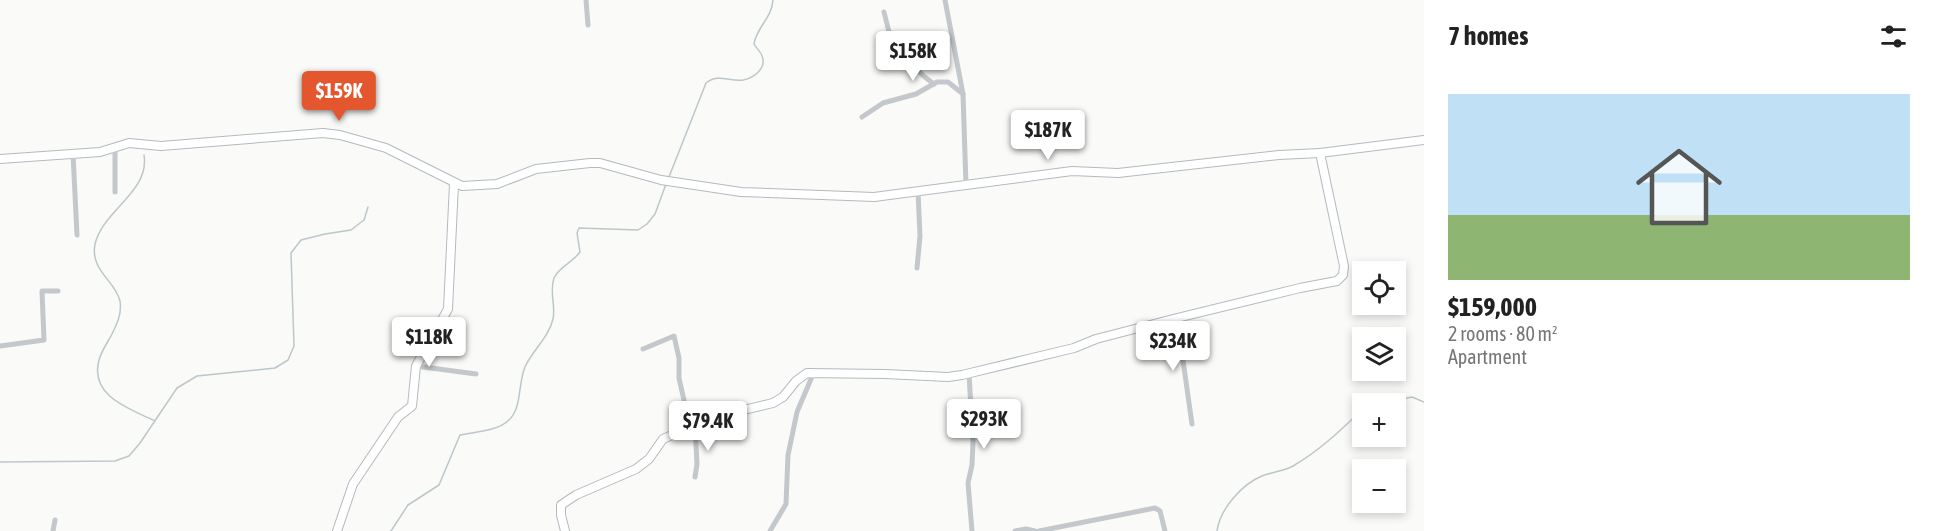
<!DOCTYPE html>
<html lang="en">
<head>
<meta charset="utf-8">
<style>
	body { margin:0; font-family:"Asap Condensed",sans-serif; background:#f2f2f2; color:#222; height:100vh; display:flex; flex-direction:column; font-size:22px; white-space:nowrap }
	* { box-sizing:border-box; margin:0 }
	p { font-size:20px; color:#767676 }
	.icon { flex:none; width:33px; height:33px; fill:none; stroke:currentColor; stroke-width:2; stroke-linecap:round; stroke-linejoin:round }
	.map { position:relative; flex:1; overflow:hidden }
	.side { display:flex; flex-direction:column; background:#fff; width:510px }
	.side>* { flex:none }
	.controls { position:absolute; left:1352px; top:261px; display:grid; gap:12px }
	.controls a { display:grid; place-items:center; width:54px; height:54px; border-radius:0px; background:#fff; box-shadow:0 3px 9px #0003; font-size:30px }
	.price { position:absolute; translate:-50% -51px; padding:0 14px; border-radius:6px; background:#fff; color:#222; font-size:20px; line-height:39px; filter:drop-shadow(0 2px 3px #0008) }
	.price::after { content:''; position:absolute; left:50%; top:36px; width:18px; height:14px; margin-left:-9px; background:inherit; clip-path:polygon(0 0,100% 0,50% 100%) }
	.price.current { background:#e4572e; color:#fff }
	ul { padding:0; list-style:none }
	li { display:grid; align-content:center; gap:12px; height:318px; padding:0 24px }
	li span { display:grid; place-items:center; height:186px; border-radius:0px; color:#555 }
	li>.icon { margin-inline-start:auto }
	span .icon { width:108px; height:108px; fill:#fffc; stroke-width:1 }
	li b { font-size:26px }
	h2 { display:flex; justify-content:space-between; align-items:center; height:72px; padding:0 24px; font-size:26px }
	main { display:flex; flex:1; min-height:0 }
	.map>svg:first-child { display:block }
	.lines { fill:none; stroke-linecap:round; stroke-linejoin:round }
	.stream { stroke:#bbc7cb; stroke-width:1.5 }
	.secondary-casing { stroke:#b3babf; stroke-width:10 }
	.street { stroke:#c3c8cc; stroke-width:5 }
	.secondary { stroke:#fff; stroke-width:8 }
</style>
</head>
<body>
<main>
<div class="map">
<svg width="1424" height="531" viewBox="0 0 1424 531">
	<rect width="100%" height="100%" fill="#fafaf8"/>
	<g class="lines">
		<g class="stream">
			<path d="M144 155C150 192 103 210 95 244 90 271 115 280 120 301 122 314 117 324 111 336 107 343 101 352 99 360 89 396 130 409 155 421"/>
			<path d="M669 177 706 83C718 73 730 82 743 80 754 78 767 68 762 56 761 52 756 48 754 44 756 28 772 18 773 0"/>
			<polyline points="1380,404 1412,397 1424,402"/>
			<polyline points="0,462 115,461 129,456 140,443 177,388 197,376 275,368 288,360 294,346 291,253 301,240 325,234 351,230 364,220 368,207"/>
			<path d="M391 531 408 505 439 485 460 435C475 432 498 431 509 420 522 408 518 383 525 367 532 351 549 337 553 319 556 306 549 292 554 278 559 267 573 262 580 252L577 233 579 228 638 230 647 224 655 214 666 184"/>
			<path d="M1217 531C1220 509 1242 484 1262 476 1272 472 1284 471 1293 466 1319 451 1341 430 1362 410"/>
		</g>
		<defs>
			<g id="secondary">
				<polyline points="0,159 100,152 129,143 161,146 323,133 340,135 386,148 462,186 497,184 536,169 590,163 600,163 661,180 741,192 874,197 1072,171 1118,173 1279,155 1320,153 1424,140"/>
				<polyline points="337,531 353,484 398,417 412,406 416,366 448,309 454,184"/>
				<polyline points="565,531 561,515 561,505 576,495 636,469 649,459 663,439 711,418 773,403 783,397 796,381 807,373 885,374 948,377 962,375 1074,348 1096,339 1177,318 1300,288 1337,281 1343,275 1344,266 1320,153"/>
			</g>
		</defs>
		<use href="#secondary" class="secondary-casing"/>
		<g class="street">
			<polyline points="586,0 588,25"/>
			<polyline points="945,0 963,94 966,185"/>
			<path d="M884 12 895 56 912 58C917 72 923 76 934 84"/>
			<polyline points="862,117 883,103 916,94 937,82 948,82 963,94"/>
			<polyline points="115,147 115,192"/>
			<polyline points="73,154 77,235"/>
			<polyline points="917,268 920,236 918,192"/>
			<polyline points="1177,318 1192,424"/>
			<polyline points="0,346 44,340 42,291 58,291"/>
			<polyline points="643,349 674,336 679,358 679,378 690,427"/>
			<polyline points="416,366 476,374"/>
			<polyline points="969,374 973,442 972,465 968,483 972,531"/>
			<polyline points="695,477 697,464 695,425"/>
			<polyline points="53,531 55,520"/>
			<polyline points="770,531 786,504 788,455 797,412 814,372"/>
			<polyline points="1015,531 1026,529 1035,531"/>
			<polyline points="1039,531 1155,508 1160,511 1165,531"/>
		</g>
		<use href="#secondary" class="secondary"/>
	</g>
</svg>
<div class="controls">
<a><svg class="icon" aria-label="locate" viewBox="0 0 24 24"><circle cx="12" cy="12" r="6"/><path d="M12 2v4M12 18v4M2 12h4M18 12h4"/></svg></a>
<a><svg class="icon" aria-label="layers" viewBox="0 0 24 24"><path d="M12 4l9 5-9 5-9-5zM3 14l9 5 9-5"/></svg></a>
<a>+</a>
<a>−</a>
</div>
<b class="price" style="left:913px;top:82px">$158K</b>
<b class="price current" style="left:339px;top:122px">$159K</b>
<b class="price" style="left:1048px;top:161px">$187K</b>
<b class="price" style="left:429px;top:368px">$118K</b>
<b class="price" style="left:1173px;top:372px">$234K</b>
<b class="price" style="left:984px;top:450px">$293K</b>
<b class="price" style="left:708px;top:452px">$79.4K</b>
</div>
<section class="side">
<h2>7 homes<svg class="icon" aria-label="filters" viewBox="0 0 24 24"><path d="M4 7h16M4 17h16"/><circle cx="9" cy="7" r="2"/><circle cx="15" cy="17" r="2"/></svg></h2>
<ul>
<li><span style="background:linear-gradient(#bfe0f5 65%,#8fb573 0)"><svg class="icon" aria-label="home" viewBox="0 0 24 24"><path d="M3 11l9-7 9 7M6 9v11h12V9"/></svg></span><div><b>$159,000</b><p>2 rooms · 80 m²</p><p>Apartment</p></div></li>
</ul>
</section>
</main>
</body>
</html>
